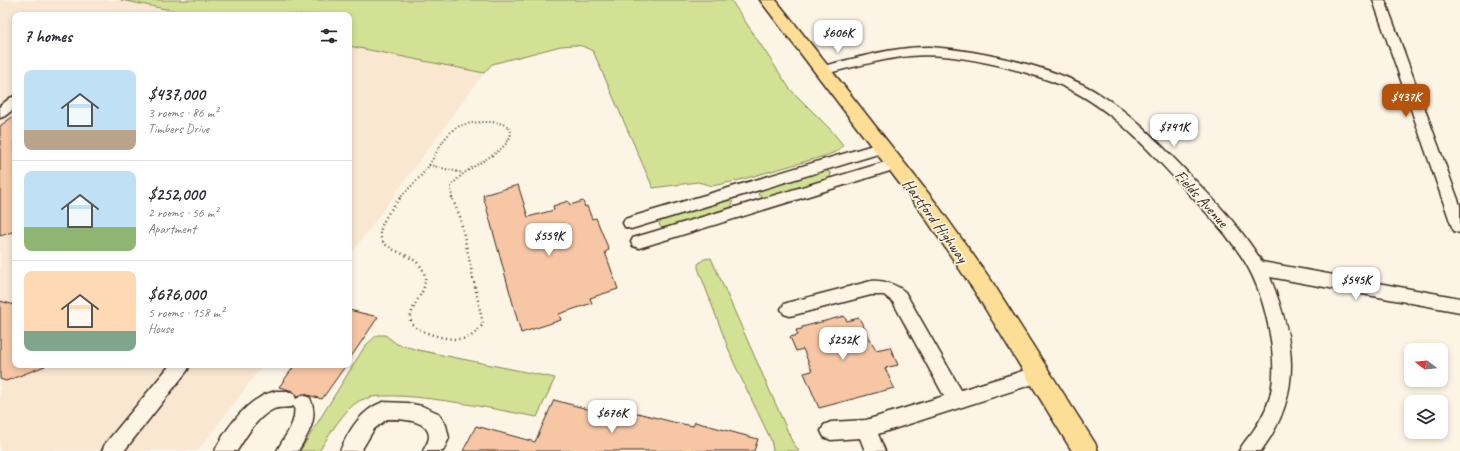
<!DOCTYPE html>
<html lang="en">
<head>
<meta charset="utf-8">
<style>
	body { margin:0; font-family:Caveat,sans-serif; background:#f2f2f3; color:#2b2b33; height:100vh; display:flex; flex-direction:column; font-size:15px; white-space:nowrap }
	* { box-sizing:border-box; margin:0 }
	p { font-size:13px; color:#7c7c81 }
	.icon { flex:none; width:22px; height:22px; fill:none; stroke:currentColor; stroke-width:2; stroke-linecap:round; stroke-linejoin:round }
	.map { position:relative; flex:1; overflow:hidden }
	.drawer { position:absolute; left:12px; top:12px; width:340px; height:356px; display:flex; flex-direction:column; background:#fff; border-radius:8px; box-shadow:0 2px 6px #0003 }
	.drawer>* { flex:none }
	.needle { width:26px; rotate:286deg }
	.controls { position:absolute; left:1404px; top:343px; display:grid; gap:8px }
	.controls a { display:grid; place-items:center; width:44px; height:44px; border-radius:8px; background:#fff; box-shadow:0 2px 6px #0003; font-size:20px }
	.price { position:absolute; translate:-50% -34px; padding:0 9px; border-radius:8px; background:#fff; color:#222; font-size:13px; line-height:26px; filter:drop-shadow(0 1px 2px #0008) }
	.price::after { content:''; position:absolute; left:50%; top:24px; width:12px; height:9px; margin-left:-6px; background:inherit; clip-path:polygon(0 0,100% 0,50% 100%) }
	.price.selected { background:#b45309; color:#fff }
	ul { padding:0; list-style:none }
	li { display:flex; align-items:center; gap:12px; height:100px; padding:0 12px }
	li+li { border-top:1px solid #e1e1e2 }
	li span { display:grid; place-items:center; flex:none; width:112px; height:80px; border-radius:8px; color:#555 }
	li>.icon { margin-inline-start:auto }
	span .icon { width:48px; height:48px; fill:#fffc; stroke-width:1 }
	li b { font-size:17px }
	h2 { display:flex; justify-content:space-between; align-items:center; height:48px; padding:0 12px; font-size:17px }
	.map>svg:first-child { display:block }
	.built { fill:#fae7d2 }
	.green { fill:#d2e194; stroke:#868659 }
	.building { fill:#f6c6a5; stroke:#3b2a1e }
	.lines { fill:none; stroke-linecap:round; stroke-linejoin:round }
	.minor-casing { stroke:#3b2a1e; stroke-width:3 }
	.major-casing { stroke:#3b2a1e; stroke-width:3 }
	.path-far1 { stroke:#3b2a1e; stroke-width:2; stroke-dasharray:1 2.5; stroke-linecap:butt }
	.path { stroke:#3b2a1e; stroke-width:2.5; stroke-dasharray:1 3.5; stroke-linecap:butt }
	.minor { fill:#fcf5e5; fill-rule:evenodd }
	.major { fill:#fcde96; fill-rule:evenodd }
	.labels { text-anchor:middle; stroke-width:3.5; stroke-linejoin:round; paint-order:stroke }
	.street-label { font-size:16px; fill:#3b2a1e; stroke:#fcf5e5 }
</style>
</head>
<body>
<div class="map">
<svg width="1460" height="451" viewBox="0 0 1460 451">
	<rect width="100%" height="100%" fill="#fcf5e5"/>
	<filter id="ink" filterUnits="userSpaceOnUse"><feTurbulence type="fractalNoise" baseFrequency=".025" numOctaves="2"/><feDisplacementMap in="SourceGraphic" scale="8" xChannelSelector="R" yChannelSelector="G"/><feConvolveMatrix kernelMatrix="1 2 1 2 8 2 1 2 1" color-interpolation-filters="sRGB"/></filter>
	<g filter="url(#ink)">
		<g class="built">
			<polygon points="0,0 121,0 195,15 15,15 15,365 263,365 198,451 0,451"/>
			<polygon points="349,46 484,73 349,257"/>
		</g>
		<g class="green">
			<polygon points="121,0 731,0 790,89 831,130 843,145 838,151 825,156 736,181 712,186 698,182 653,188 593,51 582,46 574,45 561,46 492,64 484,73 349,46 349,15 195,15"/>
			<polygon points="825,170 831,173 830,178 767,197 762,197 758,195 760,190"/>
			<polygon points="727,199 733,202 731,208 667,228 662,228 659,225 661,219"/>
			<polygon points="711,258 792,441 799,451 773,451 771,440 733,361 698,268 698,264 704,259"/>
			<path d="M377 335H385L397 344 418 350 555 378 537 417C502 411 387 385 359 401 343 410 329 436 319 451H300L365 346Z"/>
		</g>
		<g class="building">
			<polygon points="15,115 15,231 0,236 0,126"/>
			<polygon points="518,185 528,217 554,210 553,206 568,201 570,205 583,201 585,207 587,206 592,219 596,218 609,250 605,252 618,289 590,298 592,303 559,314 561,320 521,333 483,195"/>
			<polygon points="0,301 15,305 15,365 44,365 45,366 6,381 0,379"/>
			<polygon points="349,310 378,317 349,360"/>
			<polygon points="844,316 847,321 859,318 876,350 890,347 898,365 885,368 894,388 819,408 804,373 812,371 803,349 796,351 790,337 798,335 796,330 802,329 802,327"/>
			<polygon points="295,365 346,365 322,399 304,394 297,397 293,391 279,387"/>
			<polygon points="554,400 606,414 610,406 673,422 693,426 695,422 758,439 754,451 463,451 476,426 535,442"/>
		</g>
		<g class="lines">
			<defs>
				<g id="minor">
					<polygon points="1373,0 1385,0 1460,205 1460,233 1454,231 1452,227"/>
					<path d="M931 47C982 51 1059 67 1101 95 1136 117 1163 147 1191 176 1217 203 1243 230 1262 262L1460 298V312L1270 277C1295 340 1304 393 1261 451H1239C1243 443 1248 438 1253 431 1263 417 1270 402 1272 386 1277 354 1266 304 1252 275 1238 246 1214 221 1192 197 1148 149 1105 98 1042 78 1004 65 948 52 910 56 880 59 852 68 823 74L818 73 816 70 818 67 823 66C858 58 894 46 931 47Z"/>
					<polygon points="15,96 15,108 5,116 0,118 0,106 10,98"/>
					<polygon points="883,142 888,143 890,147 888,151 631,229 625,227 623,223 625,219 631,217"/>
					<polygon points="895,159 900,160 902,164 900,168 639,248 633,246 631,242 633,238 639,236"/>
					<path d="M871 281C884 280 895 284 905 292L961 390 1039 366 1046 368 1048 374 1046 380 878 434 885 451H865L860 438 831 440 824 437 821 431 824 425 831 422 866 420 944 396 893 302 884 295H871L790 316 784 314 781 309 784 304 790 302Z"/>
					<polygon points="170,365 190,365 187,371 124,451 102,451 105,444"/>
					<path d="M276 391H287L294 394 296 399 303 395 310 398C319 418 309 433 298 451H277C284 436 297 424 294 406 287 409 279 406 272 410 256 418 246 437 237 451H215C223 433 242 407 259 398 264 394 270 393 276 391Z"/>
					<path d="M383 402 407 403 422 406 438 413 446 425 449 438 443 451H423C425 447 429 441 429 437 429 419 400 419 387 419L374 429 361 451H340C349 430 361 410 383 402Z"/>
				</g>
				<polygon id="major" points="760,0 776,0 936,203 991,280 1095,443 1098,451 1072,451 975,292 922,213"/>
			</defs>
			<use href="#minor" class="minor-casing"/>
			<use href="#major" class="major-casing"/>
			<g class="path-far1">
				<polyline points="429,165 463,173"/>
				<path d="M399 199C409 188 420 178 428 167 436 154 442 139 454 129 465 120 522 116 509 139 499 158 465 165 451 187L452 199"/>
			</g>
			<path class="path" d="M400 198C346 262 420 241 425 277 427 294 408 306 411 323 421 334 452 342 467 338 474 335 479 330 483 324L460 217 452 198"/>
			<use href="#minor" class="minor"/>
			<use href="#major" class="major"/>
		</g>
	</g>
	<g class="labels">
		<g class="street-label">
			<text transform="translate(1202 198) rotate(48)" y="6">Fields Avenue</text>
			<text transform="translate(936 220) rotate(54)" y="6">Hartford Highway</text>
		</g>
	</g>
</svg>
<div class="controls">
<a><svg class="needle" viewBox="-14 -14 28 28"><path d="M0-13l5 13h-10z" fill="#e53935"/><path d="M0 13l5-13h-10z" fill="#7c7c81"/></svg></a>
<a><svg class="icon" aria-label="layers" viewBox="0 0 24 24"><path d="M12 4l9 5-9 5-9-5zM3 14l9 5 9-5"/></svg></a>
</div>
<b class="price" style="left:838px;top:54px">$606K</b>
<b class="price selected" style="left:1406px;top:118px">$437K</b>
<b class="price" style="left:1174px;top:148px">$741K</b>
<b class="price" style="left:549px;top:257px">$559K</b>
<b class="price" style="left:1356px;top:301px">$545K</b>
<b class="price" style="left:843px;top:361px">$252K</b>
<b class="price" style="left:612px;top:434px">$676K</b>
<section class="drawer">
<h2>7 homes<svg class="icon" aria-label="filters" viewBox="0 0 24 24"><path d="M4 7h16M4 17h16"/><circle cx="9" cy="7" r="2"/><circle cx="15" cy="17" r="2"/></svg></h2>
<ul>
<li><span style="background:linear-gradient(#bfe0f5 75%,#b9a48a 0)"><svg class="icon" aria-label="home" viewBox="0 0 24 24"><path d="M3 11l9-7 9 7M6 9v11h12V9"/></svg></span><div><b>$437,000</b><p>3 rooms · 86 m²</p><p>Timbers Drive</p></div></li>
<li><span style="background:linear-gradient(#bfe0f5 70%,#8fb573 0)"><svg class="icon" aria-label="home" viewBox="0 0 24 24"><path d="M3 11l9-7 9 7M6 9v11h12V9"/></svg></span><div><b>$252,000</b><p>2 rooms · 56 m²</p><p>Apartment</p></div></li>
<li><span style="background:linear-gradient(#ffd9b3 75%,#7fa58c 0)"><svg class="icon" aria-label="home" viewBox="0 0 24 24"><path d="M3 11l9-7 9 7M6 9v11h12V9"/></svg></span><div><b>$676,000</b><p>5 rooms · 158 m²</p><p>House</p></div></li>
</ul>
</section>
</div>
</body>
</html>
